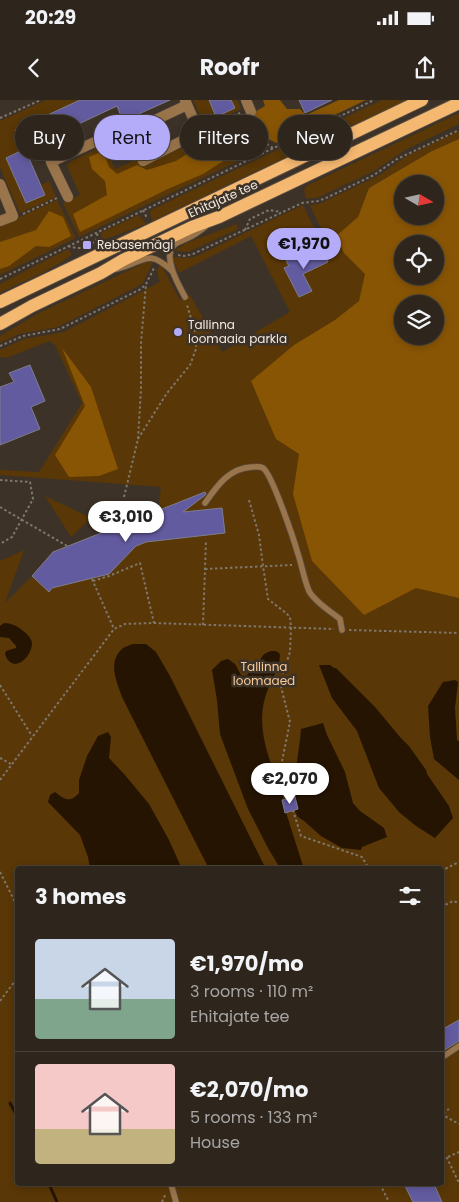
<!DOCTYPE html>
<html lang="en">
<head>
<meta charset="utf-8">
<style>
	body { margin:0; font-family:Poppins,sans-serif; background:#362e26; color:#f1f3f6; height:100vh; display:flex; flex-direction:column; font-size:19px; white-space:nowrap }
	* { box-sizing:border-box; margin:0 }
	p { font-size:16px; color:#a7a5a4 }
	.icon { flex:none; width:28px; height:28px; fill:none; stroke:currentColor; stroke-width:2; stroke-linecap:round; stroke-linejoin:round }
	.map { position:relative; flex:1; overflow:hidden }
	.sheet { position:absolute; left:15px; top:766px; width:429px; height:320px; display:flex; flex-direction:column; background:#2e261d; border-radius:5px; box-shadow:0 2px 8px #0003,0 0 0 1px #49433b }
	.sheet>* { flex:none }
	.guide { position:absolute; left:15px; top:15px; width:430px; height:45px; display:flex; gap:10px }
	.needle { width:32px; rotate:99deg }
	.fabs { position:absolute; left:394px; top:75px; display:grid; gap:10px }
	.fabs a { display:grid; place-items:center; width:50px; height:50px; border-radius:50%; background:#2e261d; box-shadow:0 2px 8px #0003,0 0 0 1px #49433b; font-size:25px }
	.price { position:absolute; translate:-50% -42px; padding:0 11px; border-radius:18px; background:#fff; color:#222; font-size:16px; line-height:32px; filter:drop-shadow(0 1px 2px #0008) }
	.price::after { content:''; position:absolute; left:50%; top:30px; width:15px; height:11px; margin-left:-8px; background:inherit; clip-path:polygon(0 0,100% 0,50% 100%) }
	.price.active { background:#b4acf9; color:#111 }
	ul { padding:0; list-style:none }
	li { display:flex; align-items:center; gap:15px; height:125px; padding:0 20px }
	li+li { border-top:1px solid #49433b }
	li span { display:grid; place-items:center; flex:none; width:140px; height:100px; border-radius:5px; color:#555 }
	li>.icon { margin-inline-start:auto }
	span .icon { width:60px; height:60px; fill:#fffc; stroke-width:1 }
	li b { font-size:21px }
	h2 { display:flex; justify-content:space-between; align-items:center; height:60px; padding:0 20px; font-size:21px }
	.pill { padding:0 18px; border-radius:22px; background:#2e261d; box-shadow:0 2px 8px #0003,0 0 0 1px #49433b; font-size:18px; line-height:45px }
	.pill.active { background:#b4acf9; color:#111 }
	.status { display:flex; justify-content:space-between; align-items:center; height:35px; padding:0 25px; background:#2e261d; direction:ltr }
	.status svg { height:14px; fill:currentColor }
	header { display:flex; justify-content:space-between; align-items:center; height:65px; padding:0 20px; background:#2e261d; font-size:22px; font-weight:700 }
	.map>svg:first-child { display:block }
	.green { fill:#593706; fill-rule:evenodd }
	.forest { fill:#885504; fill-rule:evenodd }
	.water { fill:#251402 }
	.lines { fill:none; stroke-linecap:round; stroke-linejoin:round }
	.stream { stroke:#251402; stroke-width:3 }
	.building { fill:#635b9f; stroke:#7d7d8c }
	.lane-casing { stroke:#5a4f45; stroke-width:7 }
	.street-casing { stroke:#5a4f45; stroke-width:11 }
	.primary-casing { stroke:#5a4f45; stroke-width:14 }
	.path { stroke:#7f766c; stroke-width:2; stroke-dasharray:2.5 2.5; stroke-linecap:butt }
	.lane { stroke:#9a754b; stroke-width:5.5 }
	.street { stroke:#9a754b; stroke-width:10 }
	.primary { stroke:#f5b871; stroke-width:12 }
	.poi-dot { fill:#b4acf9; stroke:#3d3227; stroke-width:2 }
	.labels { text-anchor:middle; stroke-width:5; stroke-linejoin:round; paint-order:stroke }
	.street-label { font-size:12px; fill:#f1eae3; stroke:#3d3227 }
	.poi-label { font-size:12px; fill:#f1eae3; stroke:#3d3227; text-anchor:start }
	.park-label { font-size:12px; fill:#f8cb9a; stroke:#3d3227 }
</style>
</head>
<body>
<div class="status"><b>20:29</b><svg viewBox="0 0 49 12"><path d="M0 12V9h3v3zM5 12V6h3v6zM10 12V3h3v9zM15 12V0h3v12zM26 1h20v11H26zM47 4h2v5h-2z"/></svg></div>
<header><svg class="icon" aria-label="back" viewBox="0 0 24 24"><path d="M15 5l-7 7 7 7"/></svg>Roofr<svg class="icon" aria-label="share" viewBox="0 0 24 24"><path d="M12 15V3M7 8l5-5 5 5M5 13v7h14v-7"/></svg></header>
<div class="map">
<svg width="459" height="1102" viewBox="0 0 459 1102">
	<rect width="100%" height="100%" fill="#3d3227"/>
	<g class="green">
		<polygon points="46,0 80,0 15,30 25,49 6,58 26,103 45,95 41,85 49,81 56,97 20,113 0,68 0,21"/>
		<polygon points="193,0 209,0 217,17 235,8 231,0 237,0 241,9 205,26"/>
		<polygon points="382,0 406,0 152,121 150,112 151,110"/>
		<polygon points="459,13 459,24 405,50 374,71 321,96 316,98 306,98 304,89 308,85"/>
		<polygon points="244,14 253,37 253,54 79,137 63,103 80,95 68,68 67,66 70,62 105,45 110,47 111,49 107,52 115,69 140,58 144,65 209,35 206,29"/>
		<path d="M459 31V39L432 51 369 88 358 117 336 136 344 153 435 116 459 104V1102H0V461L24 450 5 503 32 476 53 451 158 411 161 387 0 375V370L39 372 82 303 55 245 50 241 6 258 0 257V250L24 239 64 232 160 182C158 175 155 171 160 165L163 168 180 200 190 195 222 252 290 212 251 136 179 173 174 162V157C183 158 189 159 197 156L303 105 322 145 327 142 310 105 319 104 380 75 405 57ZM402 144H435V176H402ZM296 156 298 163 305 179 292 185 284 168 289 166 286 161ZM402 204H435V236H402ZM18 769H441V1084H18Z"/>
		<polygon points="57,100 76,138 0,175 0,126"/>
		<polygon points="139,115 146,124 103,140 101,136 102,132"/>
		<polygon points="237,124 238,129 188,152 176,151 178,148 186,143"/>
		<path d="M66 150H69L72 155C50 171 24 181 0 193V184Z"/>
		<polygon points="151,162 153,162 143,183 140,185 58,227 19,234 0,243 0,236 37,214 144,163"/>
		<polygon points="45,396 91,418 71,437"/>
	</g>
	<g class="forest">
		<polygon points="263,0 280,0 287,9 300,9 306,15 339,0 366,0 276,43 255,32 249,15 265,6"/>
		<polygon points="247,30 251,41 248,54 228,58 203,74 168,89 80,132 73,114 107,95 105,81 92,69 89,57 103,51 109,67 117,74 137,65 147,70 176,61 193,50 203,41"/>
		<path d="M459 39V498L416 488 364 515 312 461 293 394 299 354 276 339 251 281 294 245 335 220 359 201 365 174 344 153 336 136 358 117 369 88 432 51ZM402 84H435V116H402ZM402 144H435V176H402ZM402 204H435V236H402Z"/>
		<polygon points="49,111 63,117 71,136 49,147 36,146 9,166 0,169 0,142 36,130"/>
		<polygon points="62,248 91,287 118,369 99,376 69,377 55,355 85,306"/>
	</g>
	<g class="water">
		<path d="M4 523C11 523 17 526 22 530 26 533 31 537 32 543 32 558 12 575 5 554L6 551 16 548V546L9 538 0 537V526Z"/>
		<path d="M133 544H146L156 552 170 576 266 769H209L123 599C117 583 107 563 122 549 124 547 130 545 133 544Z"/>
		<path d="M271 551H276L280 554C280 570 269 583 265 598 255 632 273 668 284 700H282L304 769 280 768 268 748 248 709 220 634 217 600 212 570 221 561 228 559 235 564 241 575 244 576 247 575C249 571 252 569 256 566 263 559 259 555 271 551Z"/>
		<polygon points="319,565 330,565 334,568 336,568 375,607 400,637 409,646 426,670 427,674 449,706 453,718 435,738 416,726 399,712 379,688 357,631 332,598"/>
		<polygon points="455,580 458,582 455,608 457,640 459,641 459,680 434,659 430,637 428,606 443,582"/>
		<path d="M323 623 327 635 345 672 353 703 360 711 384 728 387 737 362 747 361 750 342 748 321 736 304 721 298 717 294 710 298 709C291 682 299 657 301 629Z"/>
		<path d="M108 632 111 637 109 658 125 675 149 704 169 740 182 769H90L88 757 80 735 48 702 50 695 55 692C65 700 70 703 79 693V680L87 656 98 636Z"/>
	</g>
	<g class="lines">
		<g class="stream">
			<polyline points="10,1003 18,1018"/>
			<polyline points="49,1084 57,1102"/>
		</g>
	</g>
	<g class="building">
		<polygon points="80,0 170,0 123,21 117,6 25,49 15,30"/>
		<polygon points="209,0 231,0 235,8 216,17"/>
		<polygon points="299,0 332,0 305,13"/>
		<polygon points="25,49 45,95 26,103 6,58"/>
		<polygon points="322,148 328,162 303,174 312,191 299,197 284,168 289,166 286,161 296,156 298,160"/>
		<polygon points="30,265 45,301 31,307 40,329 0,345 0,287 14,282 9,273"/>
		<polygon points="205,392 206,394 204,396 183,412 222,408 225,433 146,442 136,446 109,474 52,488 49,492 32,476 53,452"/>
		<polygon points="295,697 298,709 285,713 282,700"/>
		<polygon points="459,920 459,941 441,952 441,930"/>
		<polygon points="404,1084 434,1084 442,1102 413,1102"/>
	</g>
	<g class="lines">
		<defs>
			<g id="lane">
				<path d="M116 169C144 163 147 147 172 171"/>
				<path d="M185 197C179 186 162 157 174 145 179 141 187 139 192 136 197 133 201 130 205 127"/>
				<path d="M205 403C217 386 229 368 252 367 256 367 259 366 263 368 272 374 294 440 298 454 302 466 304 479 309 491 315 502 330 511 340 519L342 530"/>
				<polyline points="441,958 459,946"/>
				<polyline points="171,1084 176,1102"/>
			</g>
			<g id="street">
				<polyline points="246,0 251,12"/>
				<polyline points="143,61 199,32 185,0"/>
				<polyline points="0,84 13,116 0,121"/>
				<polyline points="68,97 51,62 110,35 117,38 187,5"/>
			</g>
			<g id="primary">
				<polyline points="0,202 422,0"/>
				<polyline points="0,224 32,206 101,173 123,160 192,127 219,117 459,3"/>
			</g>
		</defs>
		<use href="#lane" class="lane-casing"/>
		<use href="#street" class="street-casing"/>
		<use href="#primary" class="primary-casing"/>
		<g class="path">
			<polyline points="0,18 41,0"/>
			<path d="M249 21C252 36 261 40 273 48"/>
			<polyline points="215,23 240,13"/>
			<polyline points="208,27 215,23 235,27 255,36 257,56"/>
			<polyline points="143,110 147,118"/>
			<polyline points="23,114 57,98"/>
			<polyline points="245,130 250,119 269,110 281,112"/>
			<path d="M68 146C83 150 82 148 96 141L98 131"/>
			<polyline points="178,155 184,156 193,154 302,103 318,101 326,98 374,75 397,59 459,30"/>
			<polyline points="0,179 374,0"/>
			<polyline points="0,246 23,236 60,229 141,189 146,184 154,168"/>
			<polyline points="138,339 167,293 190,265 196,249 196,235 187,205"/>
			<polyline points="0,380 30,382 33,399 12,437 0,444"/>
			<polyline points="124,397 138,339 141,289 141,243 146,184"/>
			<polyline points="249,400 259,435 263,466 268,499 273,503 286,513 290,517 291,528 290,552 280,583 290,622 280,671 289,698"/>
			<polyline points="0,407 67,446"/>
			<polyline points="205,469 292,465"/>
			<polyline points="92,479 114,529"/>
			<polyline points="93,481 109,476 140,463 154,523"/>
			<polyline points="203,525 206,440"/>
			<polyline points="349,530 459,533"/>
			<polyline points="0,585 32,636"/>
			<polyline points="0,658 11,664"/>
			<polyline points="0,680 114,529 125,524 154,523 334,529"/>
			<polyline points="293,710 301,736 362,757 369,769"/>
			<polyline points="441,771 459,762"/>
			<polyline points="0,772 18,808"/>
			<polyline points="441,807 453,801 459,803"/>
			<polyline points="0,901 18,877"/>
			<polyline points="443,1013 449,1009"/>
			<polyline points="441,1014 459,1024"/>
			<polyline points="441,1057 447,1058 459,1083"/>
			<polyline points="448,1057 459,1052"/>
			<polyline points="380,1084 389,1102"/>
			<polyline points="162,1102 165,1095"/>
		</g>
		<use href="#lane" class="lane"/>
		<use href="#street" class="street"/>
		<use href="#primary" class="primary"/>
	</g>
	<g class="poi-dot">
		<rect x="82" y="140" width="10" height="10" rx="2.5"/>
		<circle cx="178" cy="232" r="5"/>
	</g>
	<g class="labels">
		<g class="street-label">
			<text transform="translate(223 99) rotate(-24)" y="4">Ehitajate tee</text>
		</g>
		<g class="poi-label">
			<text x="97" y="149">Rebasemägi</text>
			<text x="188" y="229">Tallinna<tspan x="188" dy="14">loomaaia parkla</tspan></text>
		</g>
		<g class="park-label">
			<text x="264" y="571">Tallinna<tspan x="264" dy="14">loomaaed</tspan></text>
		</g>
	</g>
</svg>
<div class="fabs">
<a><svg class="needle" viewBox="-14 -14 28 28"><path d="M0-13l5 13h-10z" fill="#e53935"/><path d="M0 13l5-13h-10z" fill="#a7a5a4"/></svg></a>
<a><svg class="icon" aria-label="locate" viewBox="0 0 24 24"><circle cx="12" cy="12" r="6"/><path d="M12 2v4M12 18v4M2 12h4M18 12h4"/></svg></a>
<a><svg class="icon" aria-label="layers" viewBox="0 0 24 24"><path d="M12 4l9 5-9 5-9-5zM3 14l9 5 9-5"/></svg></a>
</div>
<b class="price active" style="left:304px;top:170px">€1,970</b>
<b class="price" style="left:126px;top:443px">€3,010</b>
<b class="price" style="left:290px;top:705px">€2,070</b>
<div class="guide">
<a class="pill">Buy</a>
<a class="pill active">Rent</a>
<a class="pill">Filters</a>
<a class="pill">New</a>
</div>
<section class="sheet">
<h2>3 homes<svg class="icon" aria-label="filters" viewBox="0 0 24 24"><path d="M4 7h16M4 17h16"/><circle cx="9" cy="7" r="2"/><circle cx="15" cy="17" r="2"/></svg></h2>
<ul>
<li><span style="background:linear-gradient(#c9d6e8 60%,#7fa58c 0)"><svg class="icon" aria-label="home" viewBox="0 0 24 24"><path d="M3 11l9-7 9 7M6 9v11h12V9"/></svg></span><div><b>€1,970/mo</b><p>3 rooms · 110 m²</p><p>Ehitajate tee</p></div></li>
<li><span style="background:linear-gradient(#f6c9c9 65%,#c2b280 0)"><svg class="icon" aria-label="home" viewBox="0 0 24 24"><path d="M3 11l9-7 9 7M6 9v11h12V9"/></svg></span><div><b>€2,070/mo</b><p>5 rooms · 133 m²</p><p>House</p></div></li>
</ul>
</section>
</div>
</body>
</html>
